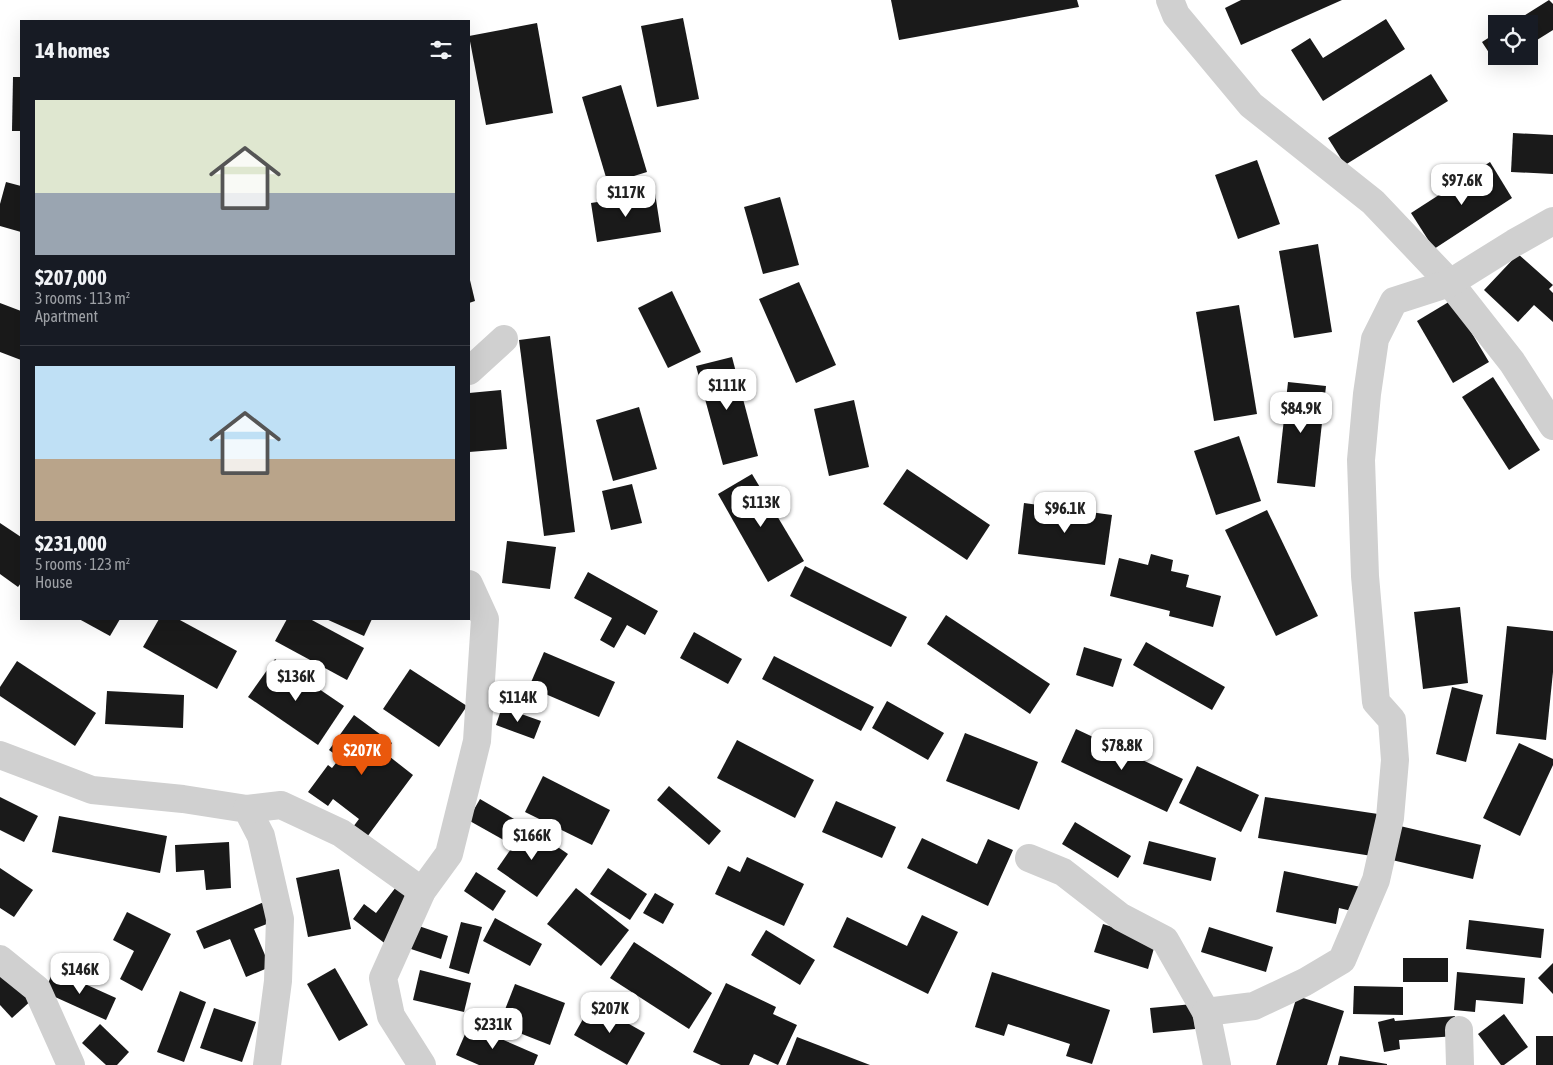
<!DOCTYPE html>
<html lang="en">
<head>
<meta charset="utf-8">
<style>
	body { margin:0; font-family:"Asap Condensed",sans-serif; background:#20242c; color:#f1f3f6; height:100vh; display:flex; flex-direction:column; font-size:19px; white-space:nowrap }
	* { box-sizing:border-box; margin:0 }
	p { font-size:16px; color:#9ea1a6 }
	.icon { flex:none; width:28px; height:28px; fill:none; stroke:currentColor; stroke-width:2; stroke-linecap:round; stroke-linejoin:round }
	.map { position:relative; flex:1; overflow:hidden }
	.details { position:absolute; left:20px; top:20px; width:450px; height:600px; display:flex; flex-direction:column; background:#171b24; border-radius:0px; box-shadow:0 5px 20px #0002 }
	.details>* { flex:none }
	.controls { position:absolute; left:1488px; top:15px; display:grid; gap:10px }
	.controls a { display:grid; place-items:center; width:50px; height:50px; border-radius:0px; background:#171b24; box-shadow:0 5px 20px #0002; font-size:25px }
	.price { position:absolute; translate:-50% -42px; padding:0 11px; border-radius:10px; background:#fff; color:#222; font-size:16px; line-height:32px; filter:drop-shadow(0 1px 2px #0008) }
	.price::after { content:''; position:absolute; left:50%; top:30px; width:15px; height:11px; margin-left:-8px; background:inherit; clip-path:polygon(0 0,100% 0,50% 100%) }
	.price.current { background:#ea580c; color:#fff }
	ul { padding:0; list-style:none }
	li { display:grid; align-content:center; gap:10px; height:265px; padding:0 15px }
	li+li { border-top:1px solid #363941 }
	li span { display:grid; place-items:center; height:155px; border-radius:0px; color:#555 }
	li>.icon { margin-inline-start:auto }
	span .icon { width:90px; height:90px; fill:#fffc; stroke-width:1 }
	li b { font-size:21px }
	h2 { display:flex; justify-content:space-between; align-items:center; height:60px; padding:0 15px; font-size:21px }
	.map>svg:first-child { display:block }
	.building { fill:#1a1a1a }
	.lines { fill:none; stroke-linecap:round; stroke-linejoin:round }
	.minor { stroke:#d0d0d0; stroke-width:28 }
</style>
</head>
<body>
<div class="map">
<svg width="1553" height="1065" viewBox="0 0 1553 1065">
	<rect width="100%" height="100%" fill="#fff"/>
	<g class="building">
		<polygon points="891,0 1077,0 1079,7 899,40"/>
		<polygon points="1241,0 1342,0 1241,45 1225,8"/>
		<polygon points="1549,0 1553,4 1553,30 1529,45 1529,24 1511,24"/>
		<polygon points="683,18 699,99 657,107 641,26"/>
		<polygon points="1386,19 1405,49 1323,101 1291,50 1310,38 1323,58"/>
		<polygon points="537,23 553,113 486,125 469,36"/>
		<polygon points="1496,33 1496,56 1511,56 1497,65 1482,42"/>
		<polygon points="1431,74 1448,101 1345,165 1328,138"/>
		<polygon points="13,77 21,77 21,131 12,131"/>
		<polygon points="621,85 647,172 608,184 582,97"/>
		<polygon points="1513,133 1553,135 1553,174 1511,172"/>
		<polygon points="1257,160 1280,224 1238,239 1215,175"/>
		<polygon points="1490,162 1512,198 1434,249 1411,213"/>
		<polygon points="6,182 21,186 21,232 0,226 0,204"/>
		<polygon points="655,193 661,232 597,242 591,203"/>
		<polygon points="780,197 799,265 763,274 744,207"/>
		<polygon points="1318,244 1332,332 1294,338 1279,251"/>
		<polygon points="1518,254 1553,285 1549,289 1553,293 1553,322 1534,305 1518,322 1484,290"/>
		<polygon points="469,276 475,301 469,303"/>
		<polygon points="799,282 836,365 796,383 759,299"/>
		<polygon points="672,291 701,352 668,368 638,308"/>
		<polygon points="1452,300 1489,362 1453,383 1417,321"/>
		<polygon points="0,303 21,311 21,360 0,352"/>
		<polygon points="1239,305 1257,414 1214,421 1196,312"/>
		<polygon points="550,336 575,532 544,536 519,340"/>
		<polygon points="732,357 758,456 723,465 696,366"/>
		<polygon points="1493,377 1540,450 1509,470 1462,397"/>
		<polygon points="1288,382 1326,386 1315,487 1277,483"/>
		<polygon points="501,390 507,449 469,452 469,393"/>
		<polygon points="854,400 869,467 829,476 814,409"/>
		<polygon points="639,407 657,469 613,481 596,420"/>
		<polygon points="1239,436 1261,501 1216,515 1194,451"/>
		<polygon points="907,469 990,525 967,560 883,504"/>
		<polygon points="752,474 804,561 768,582 718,494"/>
		<polygon points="632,484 642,523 611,530 602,491"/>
		<polygon points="1024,503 1112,515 1105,565 1018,554"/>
		<polygon points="1267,510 1318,616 1276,636 1225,530"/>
		<polygon points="0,523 21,537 21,583 18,587 0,574"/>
		<polygon points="507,541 556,547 550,589 502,583"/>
		<polygon points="1151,554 1173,560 1171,571 1189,575 1186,587 1221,596 1213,627 1169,616 1170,611 1110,596 1119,558 1148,565"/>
		<polygon points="805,566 907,617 891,647 790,596"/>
		<polygon points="588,572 658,611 645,635 627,625 614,648 600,640 612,618 574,598"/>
		<polygon points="1460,607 1468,683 1423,689 1414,612"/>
		<polygon points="946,615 1050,684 1030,714 927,644"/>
		<polygon points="79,619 120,619 110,636"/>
		<polygon points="159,619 178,619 237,651 217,689 143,647"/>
		<polygon points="287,619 310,619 364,648 347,680 275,641"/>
		<polygon points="326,619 372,619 364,636"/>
		<polygon points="1507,626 1553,631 1553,672 1546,740 1496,734"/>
		<polygon points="694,632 742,659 728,684 680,658"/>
		<polygon points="1146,642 1225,687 1212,710 1133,665"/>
		<polygon points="1084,647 1122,659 1113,687 1076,675"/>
		<polygon points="544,652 615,682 599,717 529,687"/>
		<polygon points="774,656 874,707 861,731 762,679"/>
		<polygon points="275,659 344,706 318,745 248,697"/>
		<polygon points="17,661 96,713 75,746 0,696 0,687"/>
		<polygon points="410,669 467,706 439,747 383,709"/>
		<polygon points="1452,687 1483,695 1466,762 1436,754"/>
		<polygon points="107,691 184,695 183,728 105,724"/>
		<polygon points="887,701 944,733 928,760 872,728"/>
		<polygon points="502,707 541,721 534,739 496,725"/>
		<polygon points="354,715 392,743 385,753 413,775 367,837 353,827 359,819 333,799 328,806 308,792 328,765 332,768 340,758 329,750"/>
		<polygon points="1076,729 1183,779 1167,812 1061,762"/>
		<polygon points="965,733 1038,762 1019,810 946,781"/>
		<polygon points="737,740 814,780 795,818 717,778"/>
		<polygon points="1519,743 1553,759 1553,765 1520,836 1483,818"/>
		<polygon points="1197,766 1259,795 1241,832 1179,803"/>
		<polygon points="543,776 610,810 592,845 525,812"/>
		<polygon points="669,786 721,831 709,845 657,800"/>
		<polygon points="0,797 38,816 24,842 0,830"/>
		<polygon points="1265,797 1378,814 1372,856 1258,838"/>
		<polygon points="480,799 521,823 509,843 468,820"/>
		<polygon points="836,801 896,827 882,858 822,832"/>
		<polygon points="59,816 167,836 160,873 52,852"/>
		<polygon points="1075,822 1131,856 1118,878 1062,844"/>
		<polygon points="527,826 568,854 537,897 497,869"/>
		<polygon points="1400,826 1481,845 1473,879 1392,860"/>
		<polygon points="922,838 977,864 988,839 1013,850 988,906 907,868"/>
		<polygon points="1149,841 1216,858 1211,881 1143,864"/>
		<polygon points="229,842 231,888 206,890 204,870 176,872 175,845"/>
		<polygon points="747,857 804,884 784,926 715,894 728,866 740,872"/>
		<polygon points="0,868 33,890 14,917 0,908"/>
		<polygon points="608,868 647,894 630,920 590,894"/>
		<polygon points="339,869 351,929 308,937 296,878"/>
		<polygon points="1284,871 1361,887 1356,912 1339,908 1336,924 1276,912"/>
		<polygon points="476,872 506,891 493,911 464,891"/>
		<polygon points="396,887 415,902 387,945 353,919 364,904 376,913"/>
		<polygon points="576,888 629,930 601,966 547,924"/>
		<polygon points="655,893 674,904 663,924 643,913"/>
		<polygon points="264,902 272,922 254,929 270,967 246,977 230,939 204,949 196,931"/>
		<polygon points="127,912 171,934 142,991 120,979 134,951 113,940"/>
		<polygon points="922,915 958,932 928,994 833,947 847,917 907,946"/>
		<polygon points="495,918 542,944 530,966 483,941"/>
		<polygon points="1469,920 1544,929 1541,958 1466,949"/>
		<polygon points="461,922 482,927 469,974 449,968"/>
		<polygon points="410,923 448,936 441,959 402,946"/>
		<polygon points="1103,924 1156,941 1148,969 1094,952"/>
		<polygon points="1209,927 1273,947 1266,972 1201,952"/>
		<polygon points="766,930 815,960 800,985 751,955"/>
		<polygon points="634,942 712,993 689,1029 610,978"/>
		<rect x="1403" y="958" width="45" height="24"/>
		<polygon points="1553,963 1553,994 1538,978"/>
		<polygon points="335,968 368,1025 339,1041 307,984"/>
		<polygon points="54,970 116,998 106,1020 44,992"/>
		<polygon points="420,970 471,983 464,1012 413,1000"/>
		<polygon points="992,972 1110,1010 1092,1064 1066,1056 1070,1044 1008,1024 1004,1036 975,1027"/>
		<polygon points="1457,972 1525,978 1523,1004 1476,1000 1475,1012 1454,1010"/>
		<polygon points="0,976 34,998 12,1018 0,1005"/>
		<polygon points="726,983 776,1007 773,1014 797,1025 778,1065 754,1054 749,1065 721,1065 693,1052"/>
		<polygon points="515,984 565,1003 550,1045 499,1025"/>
		<polygon points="1354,986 1403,987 1403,1015 1353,1014"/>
		<polygon points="180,991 206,1002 184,1062 157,1052"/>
		<polygon points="1297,996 1344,1011 1327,1065 1276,1065"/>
		<polygon points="592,1003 645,1033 627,1065 574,1035"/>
		<polygon points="1193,1004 1195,1029 1153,1033 1150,1008"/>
		<polygon points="214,1008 256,1022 242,1062 200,1048"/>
		<polygon points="1504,1014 1528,1047 1504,1065 1501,1065 1478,1034"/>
		<polygon points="1455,1016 1456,1036 1399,1040 1400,1049 1384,1052 1378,1022 1394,1018 1395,1021"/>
		<polygon points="100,1024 129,1052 117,1065 106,1065 82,1043"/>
		<polygon points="469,1025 538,1055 534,1065 479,1065 456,1055"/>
		<rect x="1536" y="1036" width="17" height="29"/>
		<polygon points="797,1037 870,1065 786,1065"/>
		<polygon points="1340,1056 1387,1064 1387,1065 1338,1065"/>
	</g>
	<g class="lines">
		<g class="minor">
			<polyline points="1170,0 1176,15 1251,105 1373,202 1450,283 1512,362 1553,426"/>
			<polyline points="469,371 504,339"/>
			<polyline points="0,755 92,790 183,799 247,809 261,836 280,919 278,981 267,1065"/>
			<polyline points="247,809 281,805 341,833 422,891"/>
			<polyline points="1029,858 1063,872 1121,917 1165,940 1206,1012 1217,1065"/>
			<polyline points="0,959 37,989 71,1065"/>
			<polyline points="1206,1012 1254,1006 1305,982 1342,960 1376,880 1390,818 1395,760 1392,720 1376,702 1365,576 1361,460 1367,394 1375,339 1394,301 1450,283 1514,243 1553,221"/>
			<polyline points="1459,1030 1460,1065"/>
			<polyline points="422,1065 391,1016 383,978 422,891 449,854 477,741 485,619 469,584"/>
		</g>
	</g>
</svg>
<div class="controls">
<a><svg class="icon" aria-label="locate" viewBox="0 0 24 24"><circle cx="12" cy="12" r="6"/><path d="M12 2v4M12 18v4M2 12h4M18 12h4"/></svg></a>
</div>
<b class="price" style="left:1462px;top:206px">$97.6K</b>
<b class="price" style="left:626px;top:218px">$117K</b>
<b class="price" style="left:727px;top:411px">$111K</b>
<b class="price" style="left:1301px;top:434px">$84.9K</b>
<b class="price" style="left:761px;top:528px">$113K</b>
<b class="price" style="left:1065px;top:534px">$96.1K</b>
<b class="price" style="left:296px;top:702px">$136K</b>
<b class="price" style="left:518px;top:723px">$114K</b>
<b class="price" style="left:1122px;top:771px">$78.8K</b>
<b class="price current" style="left:362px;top:776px">$207K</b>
<b class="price" style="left:532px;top:861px">$166K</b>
<b class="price" style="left:80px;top:995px">$146K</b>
<b class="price" style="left:610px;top:1034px">$207K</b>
<b class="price" style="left:493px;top:1050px">$231K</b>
<section class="details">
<h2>14 homes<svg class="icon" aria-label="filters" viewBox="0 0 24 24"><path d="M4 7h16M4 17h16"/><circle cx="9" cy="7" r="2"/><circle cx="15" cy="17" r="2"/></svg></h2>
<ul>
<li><span style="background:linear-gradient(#dfe7d0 60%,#9aa5b1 0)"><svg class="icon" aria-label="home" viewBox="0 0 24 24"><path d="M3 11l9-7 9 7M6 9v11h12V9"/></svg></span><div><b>$207,000</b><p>3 rooms · 113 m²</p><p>Apartment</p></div></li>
<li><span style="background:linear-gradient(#bfe0f5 60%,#b9a48a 0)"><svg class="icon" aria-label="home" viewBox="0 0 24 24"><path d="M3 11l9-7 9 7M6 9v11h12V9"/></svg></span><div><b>$231,000</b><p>5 rooms · 123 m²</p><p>House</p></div></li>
</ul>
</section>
</div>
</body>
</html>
